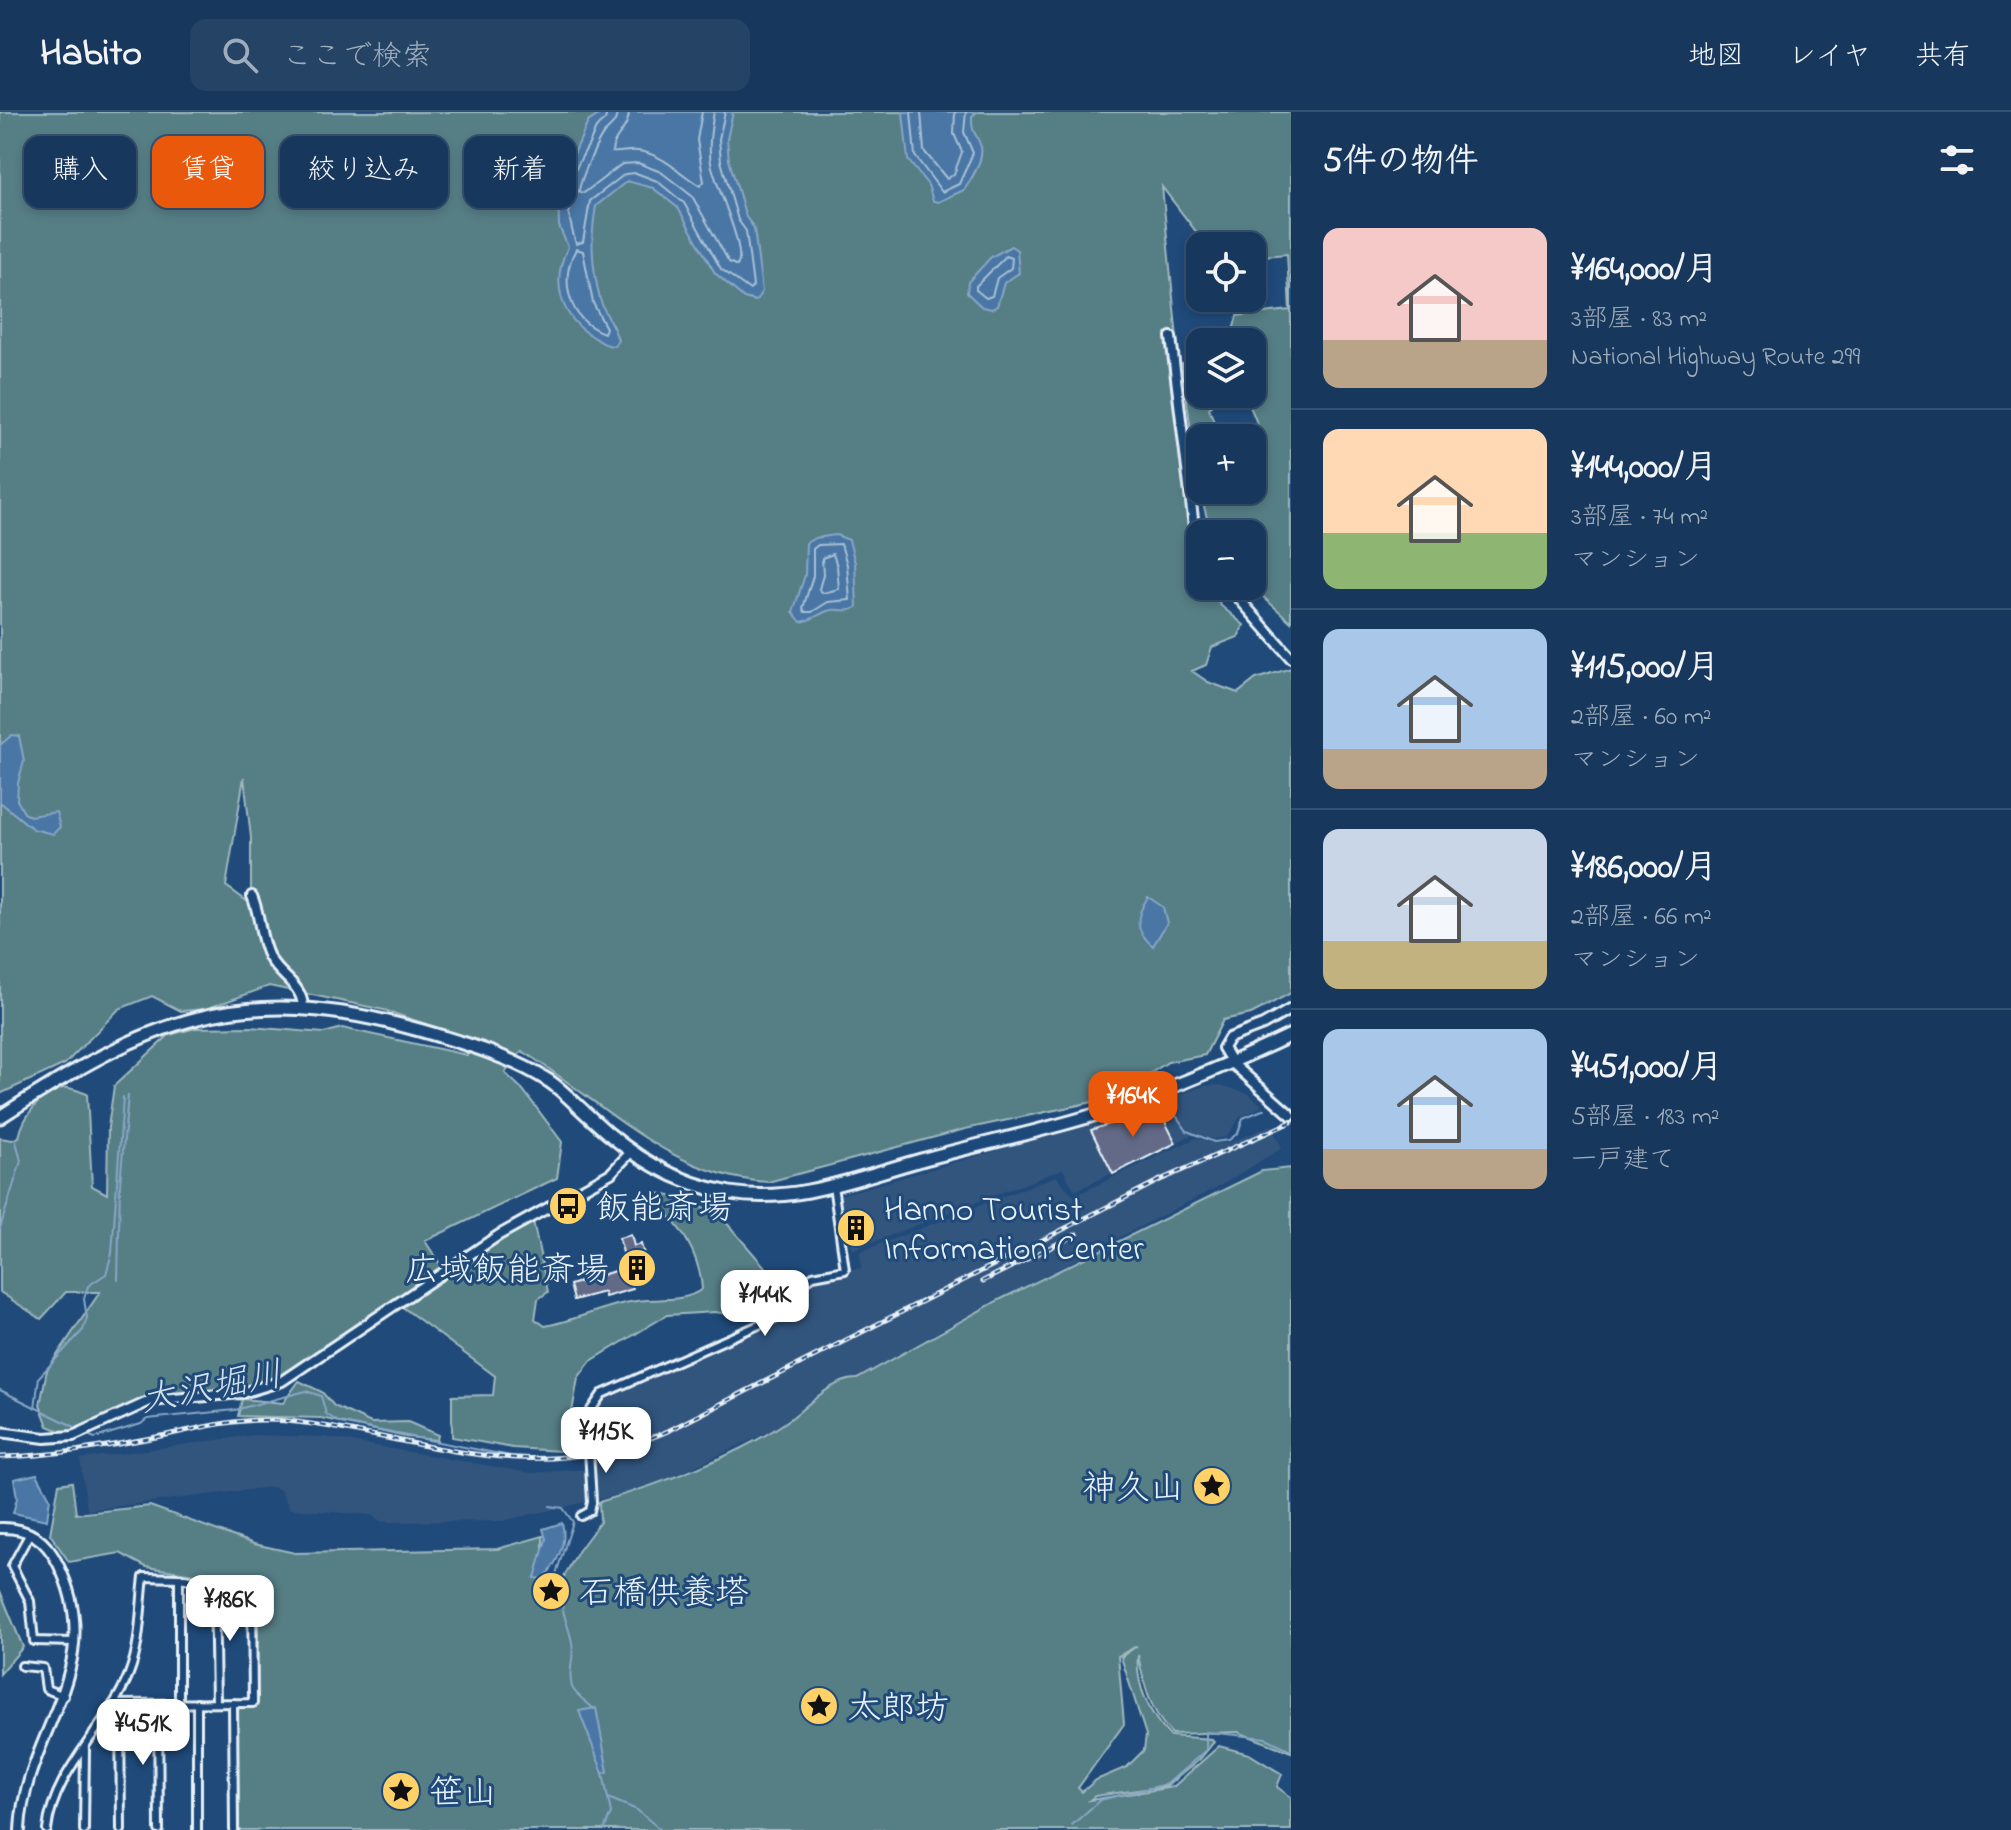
<!DOCTYPE html>
<html lang="ja">
<head>
<meta charset="utf-8">
<style>
	body { margin:0; font-family:"Indie Flower","Klee One",sans-serif; background:#244365; color:#f1f3f6; height:100vh; display:flex; flex-direction:column; font-size:30px; white-space:nowrap }
	* { box-sizing:border-box; margin:0 }
	p { font-size:26px; color:#9eacbb }
	.icon { flex:none; width:44px; height:44px; fill:none; stroke:currentColor; stroke-width:2; stroke-linecap:round; stroke-linejoin:round }
	.map { position:relative; flex:1; overflow:hidden }
	.side { display:flex; flex-direction:column; background:#17385c; width:720px }
	.side>* { flex:none }
	.top-card { position:absolute; left:24px; top:24px; width:760px; height:72px; display:flex; gap:16px }
	.controls { position:absolute; left:1186px; top:120px; display:grid; gap:16px }
	.controls a { display:grid; place-items:center; width:80px; height:80px; border-radius:16px; background:#17385c; box-shadow:0 4px 12px #0003,0 0 0 2px #365272; font-size:40px }
	.price { position:absolute; translate:-50% -68px; padding:0 18px; border-radius:16px; background:#fff; color:#222; font-size:26px; line-height:52px; filter:drop-shadow(0 2px 4px #0008) }
	.price::after { content:''; position:absolute; left:50%; top:48px; width:24px; height:18px; margin-left:-12px; background:inherit; clip-path:polygon(0 0,100% 0,50% 100%) }
	.price.active { background:#ea580c; color:#fff }
	ul { padding:0; list-style:none }
	li { display:flex; align-items:center; gap:24px; height:200px; padding:0 32px }
	li+li { border-top:2px solid #365272 }
	li span { display:grid; place-items:center; flex:none; width:224px; height:160px; border-radius:16px; color:#555 }
	li>.icon { margin-inline-start:auto }
	span .icon { width:96px; height:96px; fill:#fffc; stroke-width:1 }
	li b { font-size:34px }
	h2 { display:flex; justify-content:space-between; align-items:center; height:96px; padding:0 32px; font-size:34px }
	.pill { padding:0 28px; border-radius:16px; background:#17385c; box-shadow:0 4px 12px #0003,0 0 0 2px #365272; font-size:28px; line-height:72px }
	.pill.active { background:#ea580c; color:#fff }
	header { display:flex; align-items:center; gap:48px; box-sizing:border-box; height:112px; padding:0 40px; background:#17385c; border-bottom:2px solid #365272 }
	header strong { font-size:38px }
	nav { display:flex; gap:44px; margin-inline-start:auto; font-size:28px }
	.search { width:560px; height:72px; background:#244365; display:flex; align-items:center; gap:20px; box-sizing:border-box; padding:0 28px; border-radius:16px; color:#9eacbb; font-size:30px }
	main { display:flex; flex:1; min-height:0 }
	.map>svg:first-child { display:block }
	.built { fill:#33547e }
	.green { fill:#567e85; stroke:#9fb8be; stroke-width:2; fill-rule:evenodd }
	.water { fill:#4876a4; stroke:#88a7c6; stroke-width:2 }
	.lines { fill:none; stroke-linecap:round; stroke-linejoin:round }
	.shore { stroke:#a8c0d6; stroke-width:2 }
	.stream { stroke:#88a7c6; stroke-width:2 }
	.building { fill:#636b88; stroke:#e8f1f8; stroke-width:2 }
	.minor-casing { stroke:#e8f1f8; stroke-width:12 }
	.tertiary-casing { stroke:#e8f1f8; stroke-width:14 }
	.trunk-casing { stroke:#e8f1f8; stroke-width:17 }
	.minor { stroke:#1f4a7a; stroke-width:6 }
	.tertiary { stroke:#1f4a7a; stroke-width:8 }
	.trunk { stroke:#1f4a7a; stroke-width:11 }
	.rail-casing { stroke:#e8f1f8; stroke-width:5 }
	.rail { stroke:#1f4a7a; stroke-width:2; stroke-dasharray:6; stroke-linecap:butt }
	.minor-bridge-casing { stroke:#e8f1f8; stroke-width:12; stroke-linecap:butt }
	.minor-bridge { stroke:#1f4a7a; stroke-width:6 }
	.labels { text-anchor:middle; stroke-width:6; stroke-linejoin:round; paint-order:stroke }
	.poi-label { font-size:34px; fill:#e8f1f8; stroke:#1f4a7a; text-anchor:start }
	.water-label { font-size:36px; font-style:italic; fill:#d0dfeb; stroke:#1f4a7a }
</style>
</head>
<body>
<header>
<strong>Habito</strong>
<div class="search"><svg class="icon" aria-label="search" viewBox="0 0 24 24"><circle cx="10" cy="10" r="6"/><path d="M15 15l6 6"/></svg>ここで検索</div>
<nav><a>地図</a><a>レイヤ</a><a>共有</a></nav>
</header>
<main>
<div class="map">
<svg width="1291" height="1718" viewBox="0 0 1291 1718">
	<rect width="100%" height="100%" fill="#1f4a7a"/>
	<filter id="ink" filterUnits="userSpaceOnUse"><feTurbulence type="fractalNoise" baseFrequency=".0125" numOctaves="2"/><feDisplacementMap in="SourceGraphic" scale="16" xChannelSelector="R" yChannelSelector="G"/><feConvolveMatrix kernelMatrix="1 2 1 2 8 2 1 2 1" color-interpolation-filters="sRGB"/></filter>
	<g filter="url(#ink)">
		<g class="built">
			<polygon points="1221,973 1249,982 1263,994 1240,1005 1226,1025 1213,1027 1194,1022 1075,1079 1063,1057 852,1138 840,1083 1101,1009 1204,974"/>
			<polygon points="1271,1013 1282,1036 1223,1072 952,1212 857,1267 843,1267 781,1314 649,1376 502,1409 382,1410 371,1403 290,1397 280,1378 271,1375 87,1398 80,1347 253,1323 324,1325 531,1361 590,1357 588,1319 596,1288 777,1205 787,1186 820,1161 861,1156 860,1140 1056,1064 1074,1084 1196,1026 1213,1031 1229,1031"/>
		</g>
		<g class="green">
			<path d="M0 0H1291V510L1251 474 1252 422H1211L1198 371 1182 252 1200 248V282H1218L1220 287 1209 296 1219 323 1232 326H1200V378H1252V328L1257 326 1259 316 1245 282H1252V230H1230L1237 204 1290 198 1287 142 1252 145V134H1207L1162 75 1195 408 1188 414 1200 453V474H1212L1220 493 1244 513 1238 525 1212 535 1206 553 1192 559 1208 570 1238 581 1256 567 1291 556V881L1251 902 1223 908 1205 943 1168 950 1112 986 965 1017 768 1070C667 1064 603 989 522 939L505 961 523 978 562 1030 557 1066 425 1129 446 1161 533 1109 548 1180 538 1187 535 1207 545 1214C574 1209 601 1195 630 1190 653 1185 683 1192 702 1177 699 1137 679 1115 654 1086L658 1081 691 1089 725 1109 785 1178 779 1196 758 1207 715 1200 667 1203 591 1249 578 1266 572 1300 580 1308 578 1327 560 1339 513 1336 452 1325V1284L493 1283 495 1264 393 1188 363 1216 262 1276 150 1289 73 1324 48 1314 40 1293 47 1258 100 1180H66L41 1207 0 1180V1026L12 1028 19 1025C23 1005 44 975 67 976 73 976 81 980 87 982L92 1074 107 1082 108 1015 114 974 169 923 196 916 250 915 324 921 342 916 467 943 470 927 384 898 269 874 206 897 181 899 152 884 119 897 65 952 0 982ZM244 665 251 726V792L226 774Z"/>
			<path d="M1291 1056V1640L1238 1620 1172 1622C1150 1600 1144 1573 1138 1543 1135 1572 1150 1604 1170 1624L1212 1627 1214 1630 1200 1647 1167 1674 1095 1684 1090 1688 1173 1675 1219 1634 1249 1642 1282 1662 1277 1675 1291 1685V1718H239L237 1599 240 1595H256L259 1471 146 1455 120 1441 69 1450 50 1422 59 1372 72 1370 76 1402 150 1394 254 1432 295 1441 497 1437 543 1424V1446L535 1466 562 1468 579 1438 600 1410 599 1390C656 1374 743 1342 790 1307 810 1292 832 1267 857 1267L999 1188 1262 1059ZM1137 1534 1121 1545 1146 1623 1144 1638 1127 1655 1096 1668 1082 1680 1078 1676 1124 1612 1118 1544Z"/>
			<polygon points="299,1269 322,1280 334,1294 371,1311 408,1310 438,1323 437,1328 406,1325 321,1306 238,1304 242,1287 283,1291"/>
			<polygon points="0,1479 23,1535 0,1562"/>
		</g>
		<g class="water">
			<path d="M603 0H733L727 27 729 48 746 105 754 116 762 179 756 189 744 186 715 161 678 96 653 76 627 69 596 94C590 127 592 155 600 187 604 201 614 213 618 228L615 234C605 234 600 229 592 224 559 204 551 168 568 135L559 114 558 79 588 10Z"/>
			<path d="M903 0H977L972 4C971 22 977 21 981 35 984 47 971 68 964 78L938 90 933 89 928 73 908 48Z"/>
			<polygon points="1011,134 1017,138 1019,161 1004,171 997,194 992,197 982,195 967,181 968,170 991,145"/>
			<path d="M836 423 849 428 855 451 857 495C849 501 842 497 832 498 822 499 814 508 801 510L793 500 805 463 806 431 815 426Z"/>
			<polygon points="12,623 19,624 24,649 18,671 17,688 24,701 30,704 56,700 60,715 53,722 33,717 0,690 0,633"/>
			<path d="M1148 785 1163 795 1167 811 1153 834C1134 818 1135 805 1148 785Z"/>
			<polygon points="37,1362 50,1386 47,1408 13,1401 17,1386 14,1367"/>
			<path d="M562 1411C568 1430 557 1452 543 1467L535 1466 546 1427 543 1417Z"/>
			<polygon points="596,1596 608,1660 603,1661 579,1599"/>
		</g>
		<g class="lines">
			<g class="shore">
				<path d="M607 0 605 8C591 18 596 20 588 34 565 72 563 90 576 132L583 130 590 89 625 62 636 61 657 69 684 91 721 157 750 178 753 174 746 119 738 108 721 49 719 27 725 0"/>
				<path d="M617 0C616 12 612 13 604 21 598 28 579 70 579 80L584 81 622 52 638 51 661 60 692 84 729 150 737 154C748 139 715 73 711 51 708 33 711 17 714 0"/>
				<path d="M629 0C629 17 612 26 612 40 620 41 629 38 638 39 663 42 680 62 700 74L704 70 697 28 702 0"/>
				<polyline points="911,0 915,44 942,80 959,72 973,41 964,20 966,0"/>
				<polyline points="921,0 924,39 947,67 954,62 962,40 954,22 955,0"/>
				<path d="M576 137 583 139 593 191 606 216 604 221C568 208 559 168 576 137Z"/>
				<polygon points="1006,144 1012,146 1011,156 997,166 992,184 986,186 976,178 976,174"/>
				<polygon points="841,432 847,453 850,488 828,490 812,500 805,500 803,496 813,464 813,437 818,433"/>
				<polygon points="833,442 837,454 839,477 823,481 819,477 823,463 822,446"/>
			</g>
			<g class="stream">
				<polyline points="1167,991 1187,1019 1214,1030 1229,1028 1238,1021 1243,1006 1265,997"/>
				<polyline points="0,1116 21,1049 16,1029"/>
				<polyline points="118,1168 120,1072 128,983"/>
				<polyline points="0,1278 77,1316"/>
				<polyline points="35,1296 39,1265 83,1218 87,1206 84,1187 88,1174 106,1162 112,1141 123,985"/>
				<polyline points="90,1324 95,1326 141,1312 147,1307 235,1298 306,1279 321,1284 326,1302 340,1311 516,1345"/>
				<path d="M550 1394 563 1396 573 1410 553 1471 563 1476C558 1497 569 1512 572 1531 575 1546 567 1559 572 1575 575 1583 587 1590 594 1597"/>
				<polyline points="603,1661 611,1701 604,1718"/>
				<polyline points="608,1686 637,1698 661,1718"/>
				<polyline points="1072,1713 1100,1688 1167,1672 1206,1638 1206,1620 1266,1626 1291,1638"/>
			</g>
		</g>
		<g class="building">
			<polygon points="1158,996 1176,1031 1113,1062 1091,1018"/>
			<polygon points="631,1123 634,1134 641,1132 645,1146 641,1147 646,1165 641,1166 642,1170 632,1173 633,1177 605,1185 604,1180 574,1188 570,1173 627,1155 619,1126"/>
		</g>
		<g class="lines">
			<defs>
				<g id="minor">
					<polyline points="589,1338 591,1298 602,1282 777,1205 791,1180 813,1164 845,1158 833,1073"/>
					<polyline points="581,1404 590,1399 592,1390"/>
					<polyline points="30,1421 12,1454 30,1489 34,1529 74,1530"/>
					<polyline points="214,1472 216,1591"/>
					<polyline points="22,1554 43,1556 46,1577 64,1584"/>
					<polyline points="197,1591 197,1718"/>
					<polyline points="233,1591 234,1718"/>
					<polyline points="120,1592 121,1718"/>
					<polyline points="158,1592 159,1718"/>
					<polyline points="179,1592 179,1466"/>
					<path d="M47 1718C53 1659 108 1615 129 1562 141 1532 140 1496 144 1465L179 1466 252 1478 253 1591 113 1592"/>
					<polyline points="84,1718 85,1637"/>
				</g>
				<g id="tertiary">
					<polyline points="1171,225 1194,415 1200,438"/>
					<polyline points="1228,474 1291,546"/>
					<path d="M252 784C261 804 259 826 269 845 280 865 302 872 303 895"/>
					<polyline points="1291,897 1263,913 1229,926 1223,936 1232,951 1291,1003"/>
					<polyline points="0,1320 45,1326 73,1324 150,1289 242,1281 282,1269 499,1123 611,1061 631,1040"/>
					<path d="M0 1416C28 1415 46 1427 58 1452 110 1557 24 1620 20 1718"/>
				</g>
				<path id="trunk" d="M0 1005C150 908 239 867 419 918 464 931 510 944 549 969 565 980 577 994 591 1006 631 1044 675 1071 730 1081 796 1092 859 1065 921 1048 979 1032 1040 1020 1097 1002 1163 980 1228 953 1291 923"/>
			</defs>
			<use href="#minor" class="minor-casing"/>
			<use href="#tertiary" class="tertiary-casing"/>
			<use href="#trunk" class="trunk-casing"/>
			<use href="#minor" class="minor"/>
			<use href="#tertiary" class="tertiary"/>
			<use href="#trunk" class="trunk"/>
			<defs>
				<g id="rail">
					<polyline points="983,1169 1077,1122"/>
					<path d="M0 1345C53 1344 104 1335 156 1325 192 1318 227 1308 264 1308 302 1308 340 1317 377 1324 482 1346 566 1363 668 1319L1158 1069 1291 1010"/>
				</g>
			</defs>
			<use href="#rail" class="rail-casing"/>
			<use href="#rail" class="rail"/>
			<defs>
				<polyline id="minor-bridge" points="589,1338 592,1390"/>
			</defs>
			<use href="#minor-bridge" class="minor-bridge-casing"/>
			<use href="#minor-bridge" class="minor-bridge"/>
		</g>
	</g>
	<defs>
		<symbol id="bus-disc" viewBox="-11 -11 22 22"><circle r="9.5" fill="#ffd166" stroke="#1f4a7a"/><path d="M-5-6H5V4H4V6H2V4H-2V6H-4V4H-5ZM-3.5-4V0h7V-4ZM-3.5 1.2v1.5H-2V1.2ZM2 1.2v1.5H3.5V1.2Z" fill="#111"/></symbol>
		<symbol id="building-disc" viewBox="-11 -11 22 22"><circle r="9.5" fill="#ffd166" stroke="#1f4a7a"/><path d="M-4-6H4V6H1V3H-1V6H-4ZM-2.5-4.3h1.7v1.8h-1.7ZM.8-4.3h1.7v1.8H.8ZM-2.5-1h1.7V.8h-1.7ZM.8-1h1.7V.8H.8Z" fill="#111"/></symbol>
		<symbol id="sight-disc" viewBox="-11 -11 22 22"><circle r="9.5" fill="#ffd166" stroke="#1f4a7a"/><path d="M0-6L1.8-2.2L6-1.7L2.9 1.2L3.7 5.4L0 3.3L-3.7 5.4L-2.9 1.2L-6-1.7L-1.8-2.2Z" fill="#111"/></symbol>
	</defs>
	<g fill-rule="evenodd">
		<use href="#bus-disc" x="546" y="1072" width="44" height="44"/>
		<use href="#building-disc" x="834" y="1094" width="44" height="44"/>
		<use href="#building-disc" x="615" y="1134" width="44" height="44"/>
		<use href="#sight-disc" x="1190" y="1352" width="44" height="44"/>
		<use href="#sight-disc" x="529" y="1457" width="44" height="44"/>
		<use href="#sight-disc" x="797" y="1572" width="44" height="44"/>
		<use href="#sight-disc" x="379" y="1657" width="44" height="44"/>
	</g>
	<g class="labels">
		<g class="poi-label">
			<text x="596" y="1106">飯能斎場</text>
			<text x="884" y="1108">Hanno Tourist<tspan x="884" dy="39">Information Center</tspan></text>
			<text x="609" y="1168" text-anchor="end">広域飯能斎場</text>
			<text x="1184" y="1386" text-anchor="end">神久山</text>
			<text x="579" y="1491">石橋供養塔</text>
			<text x="847" y="1606">太郎坊</text>
			<text x="429" y="1691">笹山</text>
		</g>
		<g class="water-label">
			<text transform="translate(211 1273) rotate(-11)" y="13">大沢堀川</text>
		</g>
	</g>
</svg>
<div class="controls">
<a><svg class="icon" aria-label="locate" viewBox="0 0 24 24"><circle cx="12" cy="12" r="6"/><path d="M12 2v4M12 18v4M2 12h4M18 12h4"/></svg></a>
<a><svg class="icon" aria-label="layers" viewBox="0 0 24 24"><path d="M12 4l9 5-9 5-9-5zM3 14l9 5 9-5"/></svg></a>
<a>+</a>
<a>−</a>
</div>
<b class="price active" style="left:1133px;top:1027px">¥164K</b>
<b class="price" style="left:765px;top:1226px">¥144K</b>
<b class="price" style="left:606px;top:1363px">¥115K</b>
<b class="price" style="left:230px;top:1531px">¥186K</b>
<b class="price" style="left:143px;top:1655px">¥451K</b>
<div class="top-card">
<a class="pill">購入</a>
<a class="pill active">賃貸</a>
<a class="pill">絞り込み</a>
<a class="pill">新着</a>
</div>
</div>
<section class="side">
<h2>5件の物件<svg class="icon" aria-label="filters" viewBox="0 0 24 24"><path d="M4 7h16M4 17h16"/><circle cx="9" cy="7" r="2"/><circle cx="15" cy="17" r="2"/></svg></h2>
<ul>
<li><span style="background:linear-gradient(#f6c9c9 70%,#b9a48a 0)"><svg class="icon" aria-label="home" viewBox="0 0 24 24"><path d="M3 11l9-7 9 7M6 9v11h12V9"/></svg></span><div><b>¥164,000/月</b><p>3部屋 · 83 m²</p><p>National Highway Route 299</p></div></li>
<li><span style="background:linear-gradient(#ffd9b3 65%,#8fb573 0)"><svg class="icon" aria-label="home" viewBox="0 0 24 24"><path d="M3 11l9-7 9 7M6 9v11h12V9"/></svg></span><div><b>¥144,000/月</b><p>3部屋 · 74 m²</p><p>マンション</p></div></li>
<li><span style="background:linear-gradient(#a9c7e8 75%,#b9a48a 0)"><svg class="icon" aria-label="home" viewBox="0 0 24 24"><path d="M3 11l9-7 9 7M6 9v11h12V9"/></svg></span><div><b>¥115,000/月</b><p>2部屋 · 60 m²</p><p>マンション</p></div></li>
<li><span style="background:linear-gradient(#c9d6e8 70%,#c2b280 0)"><svg class="icon" aria-label="home" viewBox="0 0 24 24"><path d="M3 11l9-7 9 7M6 9v11h12V9"/></svg></span><div><b>¥186,000/月</b><p>2部屋 · 66 m²</p><p>マンション</p></div></li>
<li><span style="background:linear-gradient(#a9c7e8 75%,#b9a48a 0)"><svg class="icon" aria-label="home" viewBox="0 0 24 24"><path d="M3 11l9-7 9 7M6 9v11h12V9"/></svg></span><div><b>¥451,000/月</b><p>5部屋 · 183 m²</p><p>一戸建て</p></div></li>
</ul>
</section>
</main>
</body>
</html>
